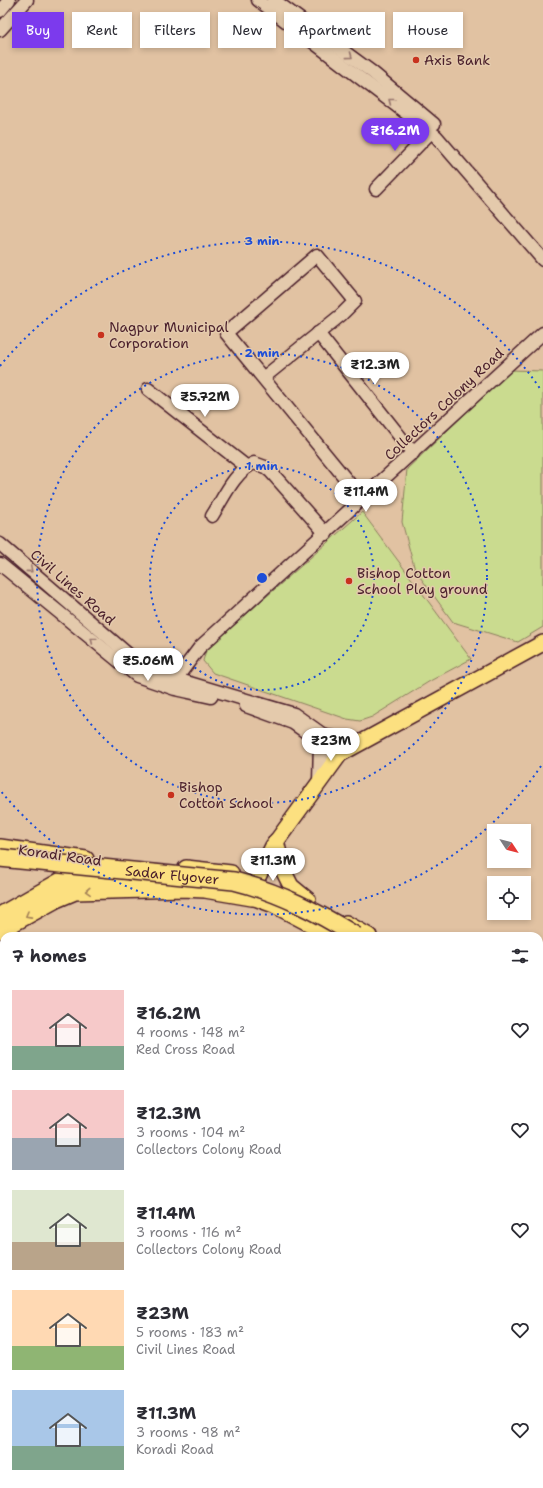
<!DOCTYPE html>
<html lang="en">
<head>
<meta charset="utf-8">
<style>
	body { margin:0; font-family:"Shantell Sans",sans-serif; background:#f2f2f3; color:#2b2b33; height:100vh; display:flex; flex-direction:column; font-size:15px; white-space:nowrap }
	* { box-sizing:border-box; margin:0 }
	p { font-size:13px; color:#7c7c81 }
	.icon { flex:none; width:22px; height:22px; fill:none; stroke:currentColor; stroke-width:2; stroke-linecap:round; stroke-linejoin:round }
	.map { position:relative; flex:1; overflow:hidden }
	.sheet { position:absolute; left:0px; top:932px; width:543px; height:556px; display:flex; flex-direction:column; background:#fff; border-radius:12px 12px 0 0; box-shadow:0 2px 6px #0003 }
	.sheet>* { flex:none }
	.hud { position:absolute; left:12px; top:12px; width:519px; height:36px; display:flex; gap:8px }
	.needle { width:26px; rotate:126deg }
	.fabs { position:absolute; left:487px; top:824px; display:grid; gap:8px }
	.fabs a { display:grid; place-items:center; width:44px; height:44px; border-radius:0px; background:#fff; box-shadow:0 2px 6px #0003; font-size:20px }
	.price { position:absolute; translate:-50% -34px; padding:0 9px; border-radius:14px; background:#fff; color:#222; font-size:13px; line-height:26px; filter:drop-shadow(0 1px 2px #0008) }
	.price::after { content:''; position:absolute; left:50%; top:24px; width:12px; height:9px; margin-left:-6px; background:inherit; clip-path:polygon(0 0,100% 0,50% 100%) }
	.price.on { background:#7c3aed; color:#fff }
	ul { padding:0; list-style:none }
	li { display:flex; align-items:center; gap:12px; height:100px; padding:0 12px }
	li span { display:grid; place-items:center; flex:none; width:112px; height:80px; border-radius:0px; color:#555 }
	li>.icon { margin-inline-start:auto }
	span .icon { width:48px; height:48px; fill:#fffc; stroke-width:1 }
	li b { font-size:17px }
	h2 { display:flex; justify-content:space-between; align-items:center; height:48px; padding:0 12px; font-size:17px }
	.pill { padding:0 14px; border-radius:0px; background:#fff; box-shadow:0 2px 6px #0003; font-size:14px; line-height:36px }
	.pill.on { background:#7c3aed; color:#fff }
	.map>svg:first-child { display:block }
	.green { fill:#cadb8f; stroke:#8a7d5d }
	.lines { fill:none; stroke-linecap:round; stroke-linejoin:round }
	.minor-casing { stroke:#4a1f2b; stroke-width:15 }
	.major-casing { stroke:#4a1f2b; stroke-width:18 }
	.highway-casing { stroke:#4a1f2b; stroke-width:20 }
	.minor { stroke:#e4caac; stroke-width:12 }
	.major { stroke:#fce080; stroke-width:15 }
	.highway { stroke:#fce080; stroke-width:17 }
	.rail { stroke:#4a1f2b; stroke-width:3 }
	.highway-bridge-casing { stroke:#4a1f2b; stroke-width:20; stroke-linecap:butt }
	.highway-bridge { stroke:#fce080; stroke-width:17 }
	.oneway { stroke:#97746c }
	.oneway2 { stroke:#a38056 }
	.ring { fill:none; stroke:#1d4ed8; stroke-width:2; stroke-dasharray:2 4 }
	.poi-dot { fill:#c8321e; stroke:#e4caac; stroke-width:1.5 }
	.labels { text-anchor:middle; stroke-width:3; stroke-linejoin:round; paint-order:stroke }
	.poi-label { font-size:14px; fill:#4a1f2b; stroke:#e4caac; text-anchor:start }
	.street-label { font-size:14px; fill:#4a1f2b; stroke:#e4caac }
	.centre { fill:#1d4ed8; stroke:#e4caac; stroke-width:2 }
	.ring-label { font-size:12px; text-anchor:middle; font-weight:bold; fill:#1d4ed8; stroke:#e4caac; stroke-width:3; stroke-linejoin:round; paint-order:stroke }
</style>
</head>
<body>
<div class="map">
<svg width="543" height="1488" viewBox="0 0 543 1488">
	<rect width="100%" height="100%" fill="#e1c2a2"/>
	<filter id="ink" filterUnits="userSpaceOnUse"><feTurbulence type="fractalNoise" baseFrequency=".025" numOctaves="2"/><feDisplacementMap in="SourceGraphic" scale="8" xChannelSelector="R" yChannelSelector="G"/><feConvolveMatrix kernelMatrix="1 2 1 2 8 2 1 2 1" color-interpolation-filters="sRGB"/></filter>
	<g filter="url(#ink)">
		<g class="green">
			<polygon points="511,370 543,371 543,627 518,642 453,622 415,570 402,522 407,469"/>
			<polygon points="362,512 471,659 430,681 372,717 360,721 347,719 213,673 203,661 206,650"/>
		</g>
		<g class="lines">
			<defs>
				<g id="minor">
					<polyline points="258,0 436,136 543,260"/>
					<polyline points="274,0 372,72 434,124"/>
					<polyline points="0,11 9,0"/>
					<polyline points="0,30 27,0"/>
					<polyline points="376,189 431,132"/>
					<polyline points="318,333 413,453"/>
					<polyline points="263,378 341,315 355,301 317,255 226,333 363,500"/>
					<polyline points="148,389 247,467"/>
					<path d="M212 516C223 499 234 472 254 463L265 467 271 472 326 534"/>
					<polyline points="0,544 143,667 176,679 294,714 325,736 340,754"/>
					<polyline points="0,564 137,676 175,689 211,697"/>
					<polyline points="176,679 200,647 543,333"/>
					<polyline points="246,706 293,723 320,742 333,763"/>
					<polyline points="325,736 362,742"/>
					<polyline points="319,782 320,742"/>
					<polyline points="539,1015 543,1012"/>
					<polyline points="539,1027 543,1025"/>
					<polyline points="539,1229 543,1226"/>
					<polyline points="0,1274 4,1271"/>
					<polyline points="0,1331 4,1334"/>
					<polyline points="183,1488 186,1484"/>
				</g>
				<g id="major">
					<polyline points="276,841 283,870 291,886 308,900"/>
					<polyline points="0,847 86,859"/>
					<polyline points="186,868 231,873"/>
					<polyline points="346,923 369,936"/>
					<polyline points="333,936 274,905 252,897 257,879 273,846 340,754 543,643"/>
					<polyline points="539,1073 543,1076"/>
					<polyline points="0,1110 4,1115"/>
					<polyline points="0,1130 4,1135"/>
					<polyline points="306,1484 309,1488"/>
					<polyline points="328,1484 331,1488"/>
				</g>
				<g id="highway">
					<polyline points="0,916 67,878 120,879"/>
					<polyline points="0,930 56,899 75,891 182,888 205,889 252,897"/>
					<polyline points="539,1056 543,1059"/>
				</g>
			</defs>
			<use href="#minor" class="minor-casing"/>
			<use href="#major" class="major-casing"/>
			<use href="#highway" class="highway-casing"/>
			<use href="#minor" class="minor"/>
			<use href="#major" class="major"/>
			<use href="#highway" class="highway"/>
			<g class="rail">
				<polyline points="0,1115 4,1120"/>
				<polyline points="314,1484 317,1488"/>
			</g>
			<defs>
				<g id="highway-bridge">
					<path id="s1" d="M0 858 234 881C279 892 317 912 356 936"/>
				</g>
			</defs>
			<use href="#highway-bridge" class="highway-bridge-casing"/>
			<use href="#highway-bridge" class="highway-bridge"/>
		</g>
		<defs><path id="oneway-chevron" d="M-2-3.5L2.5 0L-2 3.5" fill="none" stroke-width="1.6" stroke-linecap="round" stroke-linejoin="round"/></defs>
		<g class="oneway">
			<use href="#oneway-chevron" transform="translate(350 56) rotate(36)"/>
			<use href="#oneway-chevron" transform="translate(391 101) rotate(-142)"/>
			<use href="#oneway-chevron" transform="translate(30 570) rotate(41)"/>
			<use href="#oneway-chevron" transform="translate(93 640) rotate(-141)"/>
		</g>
		<g class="oneway2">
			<use href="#oneway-chevron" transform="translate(88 891) rotate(177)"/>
			<use href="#oneway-chevron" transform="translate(28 915) rotate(151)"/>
		</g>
	</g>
	<g class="ring">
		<circle cx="262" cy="578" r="112"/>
		<circle cx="262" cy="578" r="225"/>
		<path d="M541 766A337 337 0 0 1 0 790M0 366A337 337 0 0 1 541 390"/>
	</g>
	<g class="poi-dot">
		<circle cx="416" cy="60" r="4"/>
		<circle cx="101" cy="335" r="4"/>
		<circle cx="349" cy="581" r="4"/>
		<circle cx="171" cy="795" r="4"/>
	</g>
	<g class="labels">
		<g class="poi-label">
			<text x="424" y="65">Axis Bank</text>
			<text x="109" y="332">Nagpur Municipal<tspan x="109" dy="16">Corporation</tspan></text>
			<text x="357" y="578">Bishop Cotton<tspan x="357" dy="16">School Play ground</tspan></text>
			<text x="179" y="792">Bishop<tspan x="179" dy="16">Cotton School</tspan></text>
		</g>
		<g class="street-label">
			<text transform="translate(444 404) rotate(-43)" y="5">Collectors Colony Road</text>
			<text transform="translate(73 587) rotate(41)" y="5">Civil Lines Road</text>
			<text transform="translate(60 855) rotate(8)" y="5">Koradi Road</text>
			<text dy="5" stroke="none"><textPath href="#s1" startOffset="173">Sadar Flyover</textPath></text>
		</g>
	</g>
	<circle cx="262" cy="578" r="6" class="centre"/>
	<g class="ring-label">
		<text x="262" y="245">3 min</text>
		<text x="262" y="357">2 min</text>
		<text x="262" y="470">1 min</text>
	</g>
</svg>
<div class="fabs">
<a><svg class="needle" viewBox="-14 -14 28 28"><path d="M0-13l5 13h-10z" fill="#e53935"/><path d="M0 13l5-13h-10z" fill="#7c7c81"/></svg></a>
<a><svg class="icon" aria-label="locate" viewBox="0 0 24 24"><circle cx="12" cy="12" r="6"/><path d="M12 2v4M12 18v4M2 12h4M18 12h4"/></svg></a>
</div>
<b class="price on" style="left:395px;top:152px">₹16.2M</b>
<b class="price" style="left:375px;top:386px">₹12.3M</b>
<b class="price" style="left:205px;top:418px">₹5.72M</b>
<b class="price" style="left:366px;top:513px">₹11.4M</b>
<b class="price" style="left:148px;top:682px">₹5.06M</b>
<b class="price" style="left:331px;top:762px">₹23M</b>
<b class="price" style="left:273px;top:882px">₹11.3M</b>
<div class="hud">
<a class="pill on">Buy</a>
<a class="pill">Rent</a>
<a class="pill">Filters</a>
<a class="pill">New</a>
<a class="pill">Apartment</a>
<a class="pill">House</a>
</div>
<section class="sheet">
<h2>7 homes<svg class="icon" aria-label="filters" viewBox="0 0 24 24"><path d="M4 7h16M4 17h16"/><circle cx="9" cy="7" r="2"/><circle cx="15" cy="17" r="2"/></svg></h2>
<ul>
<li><span style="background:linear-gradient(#f6c9c9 70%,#7fa58c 0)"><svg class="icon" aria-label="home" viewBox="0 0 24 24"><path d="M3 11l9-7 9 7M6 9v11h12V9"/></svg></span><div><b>₹16.2M</b><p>4 rooms · 148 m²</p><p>Red Cross Road</p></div><svg class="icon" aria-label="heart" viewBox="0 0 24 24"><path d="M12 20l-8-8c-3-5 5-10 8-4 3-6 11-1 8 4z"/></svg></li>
<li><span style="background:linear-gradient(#f6c9c9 60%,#9aa5b1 0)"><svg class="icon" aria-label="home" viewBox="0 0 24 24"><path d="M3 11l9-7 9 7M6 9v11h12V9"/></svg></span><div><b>₹12.3M</b><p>3 rooms · 104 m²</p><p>Collectors Colony Road</p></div><svg class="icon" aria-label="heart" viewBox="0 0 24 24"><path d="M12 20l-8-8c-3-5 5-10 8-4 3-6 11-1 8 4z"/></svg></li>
<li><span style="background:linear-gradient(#dfe7d0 65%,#b9a48a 0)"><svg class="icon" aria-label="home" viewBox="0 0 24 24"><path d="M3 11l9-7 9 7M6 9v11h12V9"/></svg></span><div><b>₹11.4M</b><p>3 rooms · 116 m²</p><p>Collectors Colony Road</p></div><svg class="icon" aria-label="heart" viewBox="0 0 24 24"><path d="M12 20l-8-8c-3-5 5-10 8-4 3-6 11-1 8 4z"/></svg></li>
<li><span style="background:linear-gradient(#ffd9b3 70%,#8fb573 0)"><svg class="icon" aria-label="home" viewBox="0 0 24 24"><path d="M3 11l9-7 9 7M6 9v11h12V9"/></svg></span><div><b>₹23M</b><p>5 rooms · 183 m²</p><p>Civil Lines Road</p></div><svg class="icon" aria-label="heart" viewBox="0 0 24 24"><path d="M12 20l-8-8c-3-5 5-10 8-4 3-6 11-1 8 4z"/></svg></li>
<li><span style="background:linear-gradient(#a9c7e8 70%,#7fa58c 0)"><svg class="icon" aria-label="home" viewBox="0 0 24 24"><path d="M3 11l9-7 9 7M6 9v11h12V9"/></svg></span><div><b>₹11.3M</b><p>3 rooms · 98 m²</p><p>Koradi Road</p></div><svg class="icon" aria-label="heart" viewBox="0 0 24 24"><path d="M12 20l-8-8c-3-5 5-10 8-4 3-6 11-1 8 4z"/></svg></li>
</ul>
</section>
</div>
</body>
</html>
